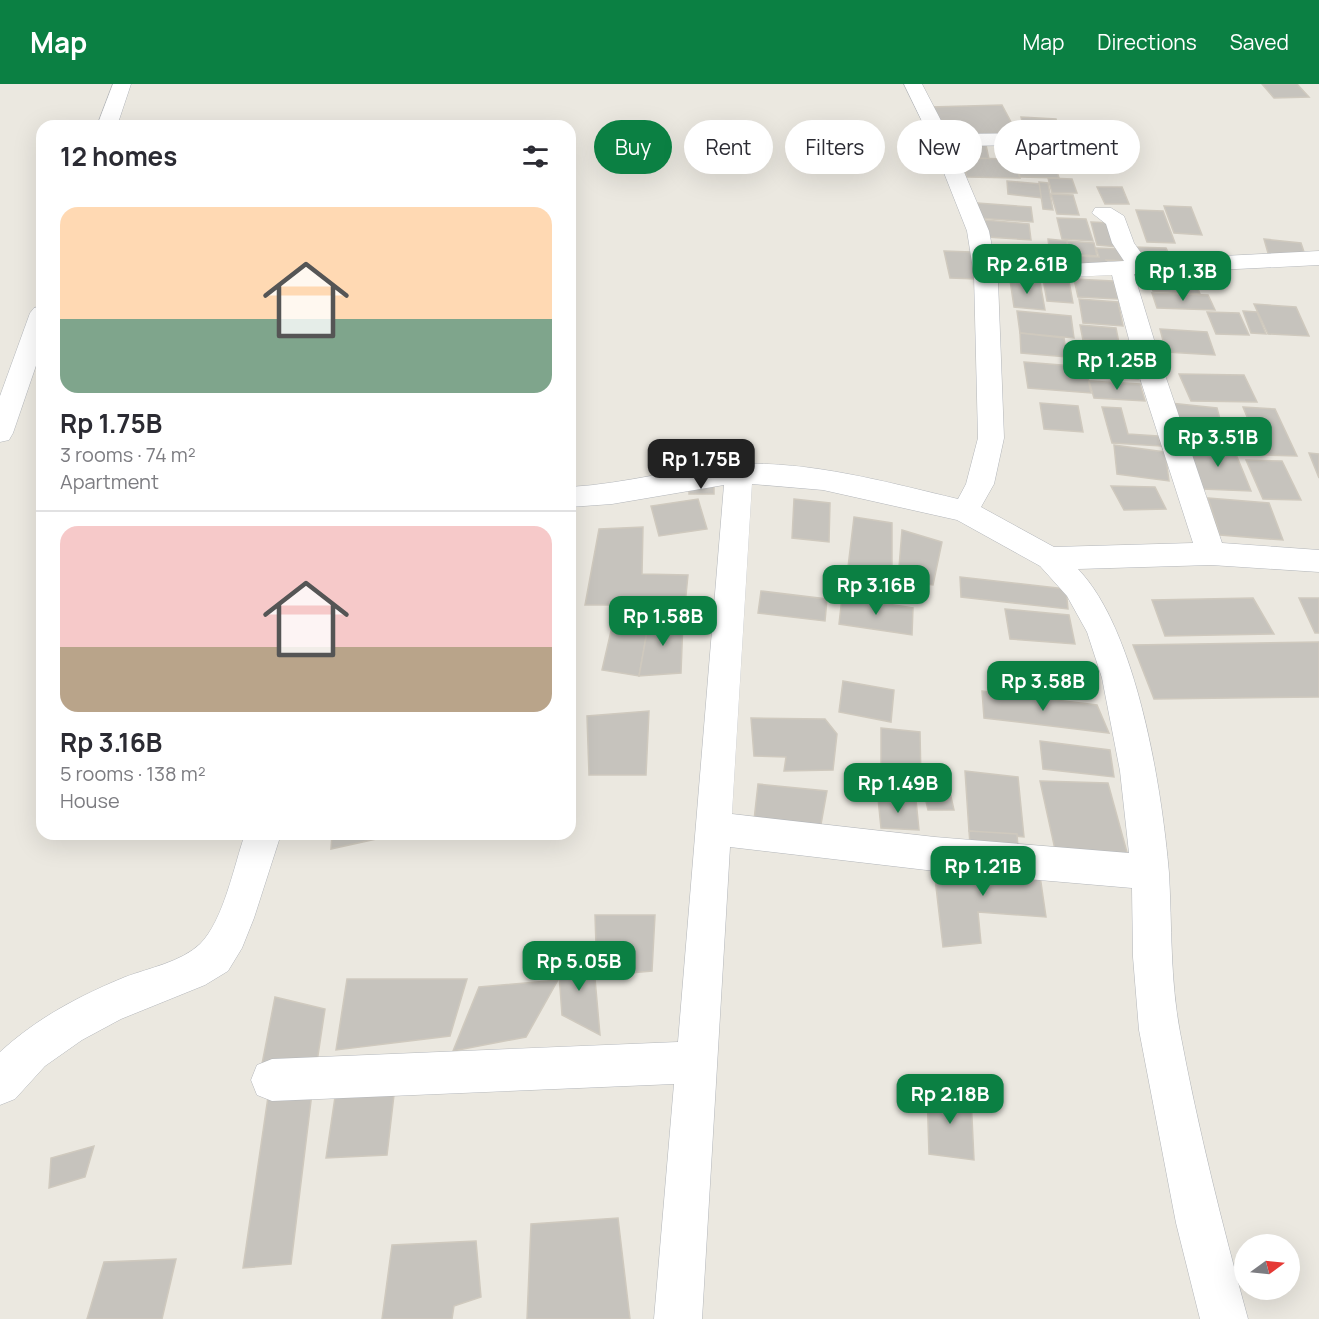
<!DOCTYPE html>
<html lang="en">
<head>
<meta charset="utf-8">
<style>
	body { margin:0; font-family:Manrope,sans-serif; background:#f7f7f7; color:#2b2b33; height:100vh; display:flex; flex-direction:column; font-size:22px; white-space:nowrap }
	* { box-sizing:border-box; margin:0 }
	p { font-size:20px; color:#7c7c81 }
	.icon { flex:none; width:33px; height:33px; fill:none; stroke:currentColor; stroke-width:2; stroke-linecap:round; stroke-linejoin:round }
	.map { position:relative; flex:1; overflow:hidden }
	.side { position:absolute; left:36px; top:36px; width:540px; height:720px; display:flex; flex-direction:column; background:#fff; border-radius:18px; box-shadow:0 6px 24px #0002 }
	.side>* { flex:none }
	.guide { position:absolute; left:594px; top:36px; width:570px; height:54px; display:flex; gap:12px }
	.needle { width:39px; rotate:75deg }
	.buttons { position:absolute; left:1234px; top:1150px; display:grid; gap:12px }
	.buttons a { display:grid; place-items:center; width:66px; height:66px; border-radius:50%; background:#fff; box-shadow:0 6px 24px #0002; font-size:30px }
	.price { position:absolute; translate:-50% -51px; padding:0 14px; border-radius:12px; background:#0b8043; color:#fff; font-size:20px; line-height:39px; filter:drop-shadow(0 2px 3px #0008) }
	.price::after { content:''; position:absolute; left:50%; top:36px; width:18px; height:14px; margin-left:-9px; background:inherit; clip-path:polygon(0 0,100% 0,50% 100%) }
	.price.current { background:#222; color:#fff }
	ul { padding:0; list-style:none }
	li { display:grid; align-content:center; gap:12px; height:318px; padding:0 24px }
	li+li { border-top:2px solid #e1e1e2 }
	li span { display:grid; place-items:center; height:186px; border-radius:18px; color:#555 }
	li>.icon { margin-inline-start:auto }
	span .icon { width:108px; height:108px; fill:#fffc; stroke-width:1 }
	li b { font-size:26px }
	h2 { display:flex; justify-content:space-between; align-items:center; height:72px; padding:0 24px; font-size:26px }
	.pill { padding:0 21px; border-radius:27px; background:#fff; box-shadow:0 6px 24px #0002; font-size:21px; line-height:54px }
	.pill.current { background:#0b8043; color:#fff }
	header { display:flex; align-items:center; gap:36px; box-sizing:border-box; height:84px; padding:0 30px; background:#0b8043; color:#fff }
	header strong { font-size:28px }
	nav { display:flex; gap:33px; margin-inline-start:auto; font-size:21px }
	.map>svg:first-child { display:block }
	.building { fill:#c6c3bd; stroke:#cfc9be; stroke-width:1.5 }
	.lines { fill:none; stroke-linecap:round; stroke-linejoin:round }
	.street-casing { stroke:#b3b6ba; stroke-width:1 }
	.street { fill:#fff; fill-rule:evenodd }
</style>
</head>
<body>
<header>
<strong>Map</strong>
<nav><a>Map</a><a>Directions</a><a>Saved</a></nav>
</header>
<div class="map">
<svg width="1319" height="1235" viewBox="0 0 1319 1235">
	<rect width="100%" height="100%" fill="#ebe8e0"/>
	<g class="building">
		<polygon points="1262,0 1297,0 1309,13 1274,14"/>
		<polygon points="1002,21 1018,51 944,53 931,23"/>
		<polygon points="1021,33 1056,35 1059,49 1024,47"/>
		<polygon points="1013,59 1040,60 1046,78 1019,77"/>
		<polygon points="963,60 986,61 989,75 965,73"/>
		<polygon points="961,74 1013,75 1020,94 967,93"/>
		<polygon points="1017,80 1055,81 1059,94 1020,93"/>
		<polygon points="1048,94 1072,95 1077,109 1052,109"/>
		<polygon points="1007,97 1041,100 1042,114 1008,110"/>
		<polygon points="1039,98 1048,99 1053,126 1043,125"/>
		<polygon points="1097,103 1122,103 1129,120 1105,120"/>
		<polygon points="1051,110 1073,111 1079,131 1057,130"/>
		<polygon points="977,119 1031,123 1033,138 978,134"/>
		<polygon points="1164,122 1191,123 1202,151 1174,149"/>
		<polygon points="1136,126 1163,127 1175,159 1147,158"/>
		<polygon points="1057,134 1086,135 1093,157 1062,155"/>
		<polygon points="985,136 1029,140 1031,156 987,153"/>
		<polygon points="1091,138 1112,139 1118,163 1097,161"/>
		<polygon points="1048,155 1067,157 1069,173 1050,171"/>
		<polygon points="1264,155 1301,159 1305,171 1270,176"/>
		<polygon points="1067,157 1094,159 1097,172 1070,170"/>
		<polygon points="1133,163 1166,164 1172,176 1139,176"/>
		<polygon points="1096,164 1123,165 1127,177 1106,176 1108,182 1078,181 1075,172 1099,173"/>
		<polygon points="944,167 971,168 977,195 950,194"/>
		<polygon points="1146,188 1192,190 1200,210 1153,207"/>
		<polygon points="1043,195 1069,197 1073,219 1047,217"/>
		<polygon points="1074,195 1113,197 1118,215 1078,213"/>
		<polygon points="1010,196 1040,198 1045,226 1014,223"/>
		<polygon points="1152,209 1208,211 1215,226 1157,224"/>
		<polygon points="1079,215 1118,218 1123,242 1083,239"/>
		<polygon points="1254,220 1296,223 1309,252 1268,250"/>
		<polygon points="1017,227 1071,232 1074,254 1020,249"/>
		<polygon points="1243,227 1257,228 1266,250 1251,249"/>
		<polygon points="1207,228 1239,229 1249,251 1216,250"/>
		<polygon points="1080,241 1116,244 1119,259 1083,256"/>
		<polygon points="1160,245 1207,248 1215,271 1166,268"/>
		<polygon points="1020,249 1064,254 1067,273 1021,269"/>
		<polygon points="1083,256 1115,259 1118,273 1085,271"/>
		<polygon points="1084,271 1131,274 1138,295 1089,292"/>
		<polygon points="1024,278 1086,283 1091,309 1028,304"/>
		<polygon points="1179,290 1244,291 1257,318 1191,317"/>
		<polygon points="1089,297 1140,300 1145,317 1094,314"/>
		<polygon points="1040,319 1078,322 1083,348 1044,345"/>
		<polygon points="1170,319 1217,324 1225,354 1176,349"/>
		<polygon points="1102,323 1121,324 1128,350 1158,352 1161,362 1112,359"/>
		<polygon points="1243,323 1275,325 1297,372 1263,371"/>
		<polygon points="1114,361 1165,368 1169,397 1117,390"/>
		<polygon points="1186,361 1233,363 1251,407 1202,405"/>
		<polygon points="1309,369 1319,370 1319,394"/>
		<polygon points="1246,376 1282,377 1301,416 1263,415"/>
		<polygon points="689,401 714,402 714,410 689,410"/>
		<polygon points="1111,402 1155,403 1166,425 1124,426"/>
		<polygon points="1208,414 1269,419 1283,456 1220,451"/>
		<polygon points="698,415 707,445 659,452 651,422"/>
		<polygon points="794,415 830,419 829,458 792,454"/>
		<polygon points="854,433 892,439 892,496 848,483"/>
		<polygon points="643,443 642,490 688,491 685,521 585,521 599,445"/>
		<polygon points="902,446 942,458 933,501 898,496"/>
		<polygon points="960,493 1066,505 1068,525 961,513"/>
		<polygon points="761,507 827,515 825,537 758,529"/>
		<polygon points="842,513 913,524 912,551 839,540"/>
		<polygon points="1253,514 1274,550 1165,552 1152,516"/>
		<polygon points="1299,514 1319,514 1319,549 1315,549"/>
		<polygon points="1005,525 1069,531 1075,560 1010,555"/>
		<polygon points="650,531 639,592 602,586 614,534"/>
		<polygon points="650,531 683,536 681,589 639,592"/>
		<polygon points="1319,558 1319,613 1154,615 1133,561"/>
		<polygon points="843,597 894,606 891,638 839,628"/>
		<polygon points="982,607 1097,621 1109,649 984,634"/>
		<polygon points="649,627 646,691 589,691 587,632"/>
		<polygon points="751,634 825,635 837,650 833,686 784,687 786,673 754,672"/>
		<polygon points="881,644 920,648 921,696 881,691"/>
		<polygon points="1040,657 1110,666 1114,693 1043,685"/>
		<polygon points="944,682 954,726 928,726 921,696"/>
		<polygon points="965,687 1018,693 1024,753 969,747"/>
		<polygon points="1040,697 1108,699 1128,772 1056,770"/>
		<polygon points="758,700 827,707 820,746 754,736"/>
		<polygon points="878,714 916,716 919,746 881,744"/>
		<polygon points="969,747 1017,750 1018,764 970,760"/>
		<polygon points="332,750 386,750 385,753 331,765"/>
		<polygon points="933,777 1039,785 1046,833 978,828 981,859 943,863"/>
		<polygon points="595,831 655,831 652,887 597,892"/>
		<polygon points="593,872 600,951 562,931 558,876"/>
		<polygon points="347,895 467,895 450,952 336,966"/>
		<polygon points="558,896 526,953 453,967 479,903"/>
		<polygon points="275,913 325,925 317,978 262,980"/>
		<polygon points="927,1006 971,1013 974,1076 929,1070"/>
		<polygon points="312,1009 291,1180 243,1184 268,1013"/>
		<polygon points="394,1011 387,1071 326,1074 335,1013"/>
		<polygon points="94,1062 85,1093 49,1104 51,1074"/>
		<polygon points="618,1134 630,1235 527,1235 531,1140"/>
		<polygon points="476,1157 481,1213 454,1222 452,1235 382,1235 392,1161"/>
		<polygon points="176,1175 162,1235 87,1235 104,1178"/>
	</g>
	<g class="lines">
		<defs>
			<g id="street">
				<polygon points="113,0 131,0 117,42 97,42"/>
				<path d="M904 0H922L948 50 1044 49 1051 51 1054 55 1051 59 1044 61 953 62 989 147 996 184 1124 177 1112 159 1106 140 1092 129 1095 124H1111L1124 132 1134 159 1146 176 1319 167V181L1134 190 1162 282 1222 459 1319 466V488L1211 481 1078 485C1137 546 1162 705 1169 789 1172 842 1170 895 1180 948 1198 1044 1222 1140 1248 1235H1200L1176 1139 1139 946 1133 873 1132 804 935 787 730 763 702 1235H654L674 1000 272 1017 257 1011 251 996 257 981 272 975 678 958 724 401 612 420 570 423V403C626 400 681 383 737 380 811 377 886 398 958 415L966 400 978 354 974 191 967 147 931 56ZM1112 191 1136 282 1193 459 1054 463 981 423 994 400 1004 354 998 197ZM752 400 823 406 957 436 1040 482 1067 512 1087 548 1102 594 1120 687 1129 769 935 753 732 730Z"/>
				<polygon points="42,222 42,264 13,349 9,356 0,358 0,312 30,229 34,224"/>
				<path d="M245 750H281L254 834 242 864 228 887 205 901 121 935 82 956 45 982 15 1015 0 1021V968C37 934 79 912 125 893 149 884 181 878 200 860 224 836 234 781 245 750Z"/>
			</g>
		</defs>
		<use href="#street" class="street-casing"/>
		<use href="#street" class="street"/>
	</g>
</svg>
<div class="buttons">
<a><svg class="needle" viewBox="-14 -14 28 28"><path d="M0-13l5 13h-10z" fill="#e53935"/><path d="M0 13l5-13h-10z" fill="#7c7c81"/></svg></a>
</div>
<b class="price" style="left:1027px;top:211px">Rp 2.61B</b>
<b class="price" style="left:1183px;top:218px">Rp 1.3B</b>
<b class="price" style="left:1117px;top:307px">Rp 1.25B</b>
<b class="price" style="left:1218px;top:384px">Rp 3.51B</b>
<b class="price current" style="left:701px;top:406px">Rp 1.75B</b>
<b class="price" style="left:876px;top:532px">Rp 3.16B</b>
<b class="price" style="left:663px;top:563px">Rp 1.58B</b>
<b class="price" style="left:1043px;top:628px">Rp 3.58B</b>
<b class="price" style="left:898px;top:730px">Rp 1.49B</b>
<b class="price" style="left:983px;top:813px">Rp 1.21B</b>
<b class="price" style="left:579px;top:908px">Rp 5.05B</b>
<b class="price" style="left:950px;top:1041px">Rp 2.18B</b>
<div class="guide">
<a class="pill current">Buy</a>
<a class="pill">Rent</a>
<a class="pill">Filters</a>
<a class="pill">New</a>
<a class="pill">Apartment</a>
</div>
<section class="side">
<h2>12 homes<svg class="icon" aria-label="filters" viewBox="0 0 24 24"><path d="M4 7h16M4 17h16"/><circle cx="9" cy="7" r="2"/><circle cx="15" cy="17" r="2"/></svg></h2>
<ul>
<li><span style="background:linear-gradient(#ffd9b3 60%,#7fa58c 0)"><svg class="icon" aria-label="home" viewBox="0 0 24 24"><path d="M3 11l9-7 9 7M6 9v11h12V9"/></svg></span><div><b>Rp 1.75B</b><p>3 rooms · 74 m²</p><p>Apartment</p></div></li>
<li><span style="background:linear-gradient(#f6c9c9 65%,#b9a48a 0)"><svg class="icon" aria-label="home" viewBox="0 0 24 24"><path d="M3 11l9-7 9 7M6 9v11h12V9"/></svg></span><div><b>Rp 3.16B</b><p>5 rooms · 138 m²</p><p>House</p></div></li>
</ul>
</section>
</div>
</body>
</html>
